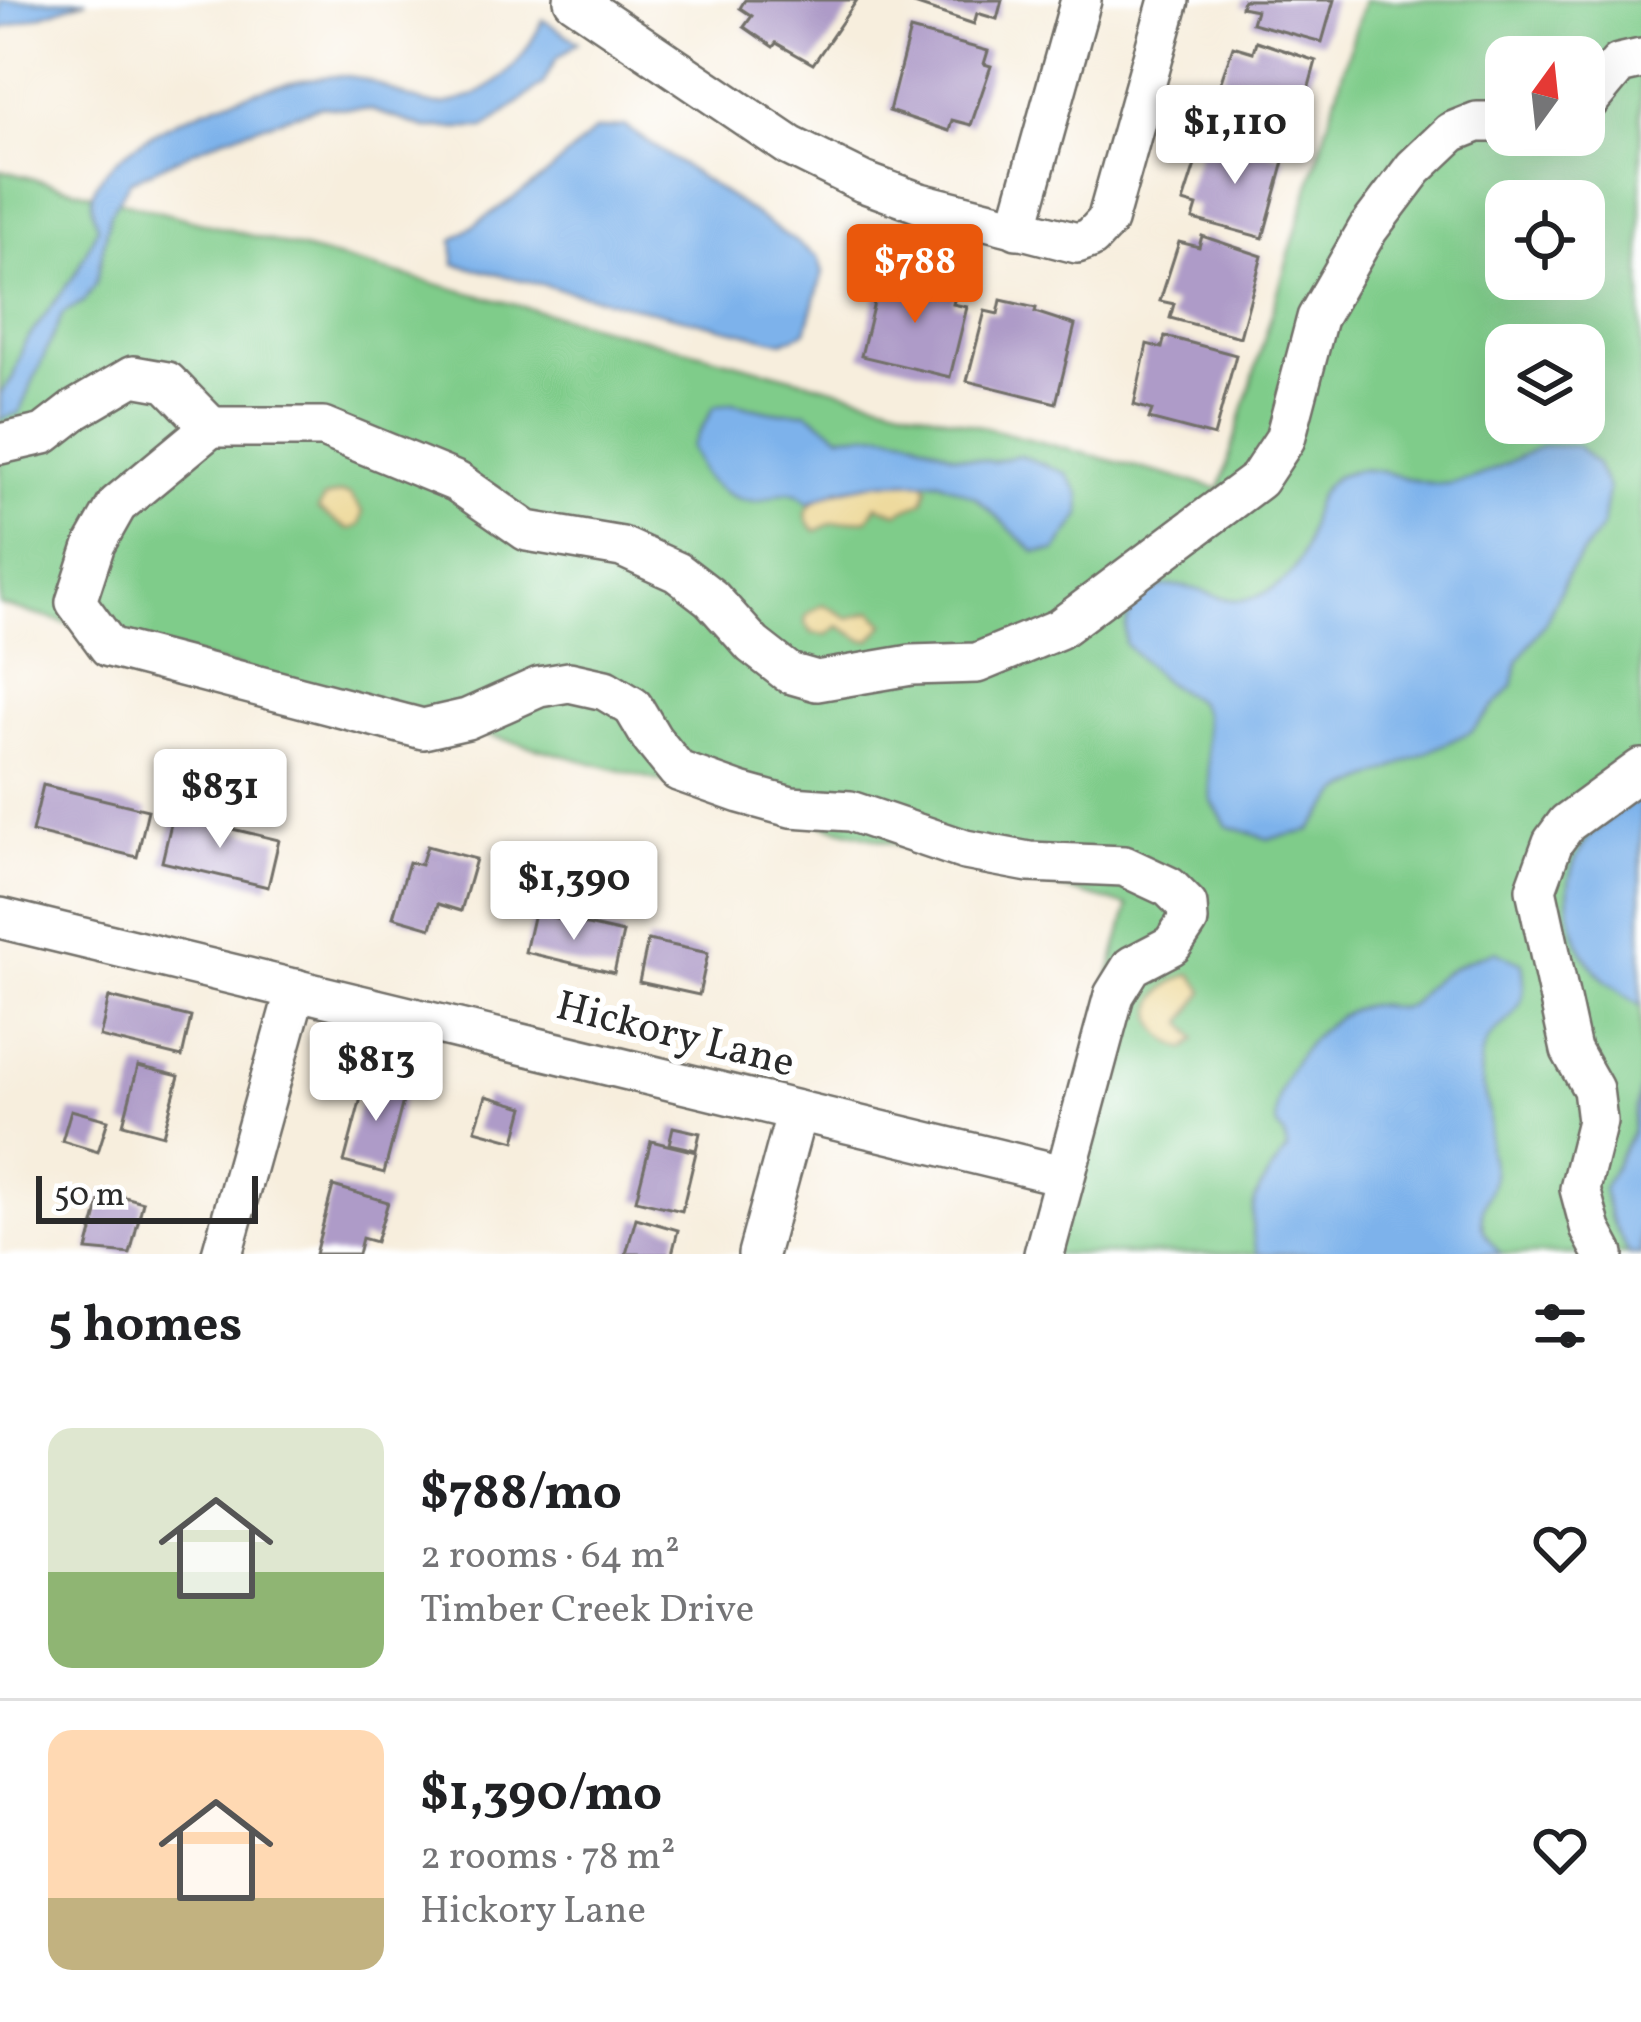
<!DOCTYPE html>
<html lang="en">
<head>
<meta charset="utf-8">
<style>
	body { margin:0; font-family:Vollkorn,serif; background:#f2f2f2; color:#202124; height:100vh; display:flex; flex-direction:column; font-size:45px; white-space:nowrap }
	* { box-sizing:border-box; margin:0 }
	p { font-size:39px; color:#757577 }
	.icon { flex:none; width:66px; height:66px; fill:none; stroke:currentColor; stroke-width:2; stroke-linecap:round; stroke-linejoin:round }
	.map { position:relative; height:1254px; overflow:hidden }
	.details { display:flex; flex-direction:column; background:#fff; flex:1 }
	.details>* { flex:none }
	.needle { width:78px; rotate:15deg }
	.buttons { position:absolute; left:1485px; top:36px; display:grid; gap:24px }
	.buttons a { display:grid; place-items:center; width:120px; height:120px; border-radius:24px; background:#fff; box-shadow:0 12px 48px #0002; font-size:60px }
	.scale { position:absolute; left:36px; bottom:30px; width:222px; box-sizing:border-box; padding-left:12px; border:6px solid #2b2b2b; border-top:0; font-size:33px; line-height:42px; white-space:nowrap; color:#2b2b2b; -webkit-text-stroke:9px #fff; paint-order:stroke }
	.price { position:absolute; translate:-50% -102px; padding:0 27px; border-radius:12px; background:#fff; color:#222; font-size:39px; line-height:78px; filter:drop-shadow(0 3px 6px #0008) }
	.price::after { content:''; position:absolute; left:50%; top:72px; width:36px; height:27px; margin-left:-18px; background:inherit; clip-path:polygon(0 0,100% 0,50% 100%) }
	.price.on { background:#ea580c; color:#fff }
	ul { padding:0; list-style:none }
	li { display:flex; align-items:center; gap:36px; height:300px; padding:0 48px }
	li+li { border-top:3px solid #e0e0e0 }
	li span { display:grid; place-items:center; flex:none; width:336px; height:240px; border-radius:24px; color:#555 }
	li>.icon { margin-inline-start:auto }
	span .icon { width:144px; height:144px; fill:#fffc; stroke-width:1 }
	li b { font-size:51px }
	h2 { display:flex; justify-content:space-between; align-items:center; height:144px; padding:0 48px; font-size:51px }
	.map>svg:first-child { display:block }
	.green { fill:#7fcc8a; stroke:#557c5a; stroke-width:3; fill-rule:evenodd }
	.sand { fill:#eeda9e; stroke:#8c8264; stroke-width:3 }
	.water { fill:#7db2eb; stroke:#546e8b; stroke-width:3 }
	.building { fill:#ae9bc8 }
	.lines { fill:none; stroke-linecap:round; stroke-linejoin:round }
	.minor-casing { stroke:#726f69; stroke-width:44 }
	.minor { stroke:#fff; stroke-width:39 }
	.labels { text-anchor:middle; stroke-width:12; stroke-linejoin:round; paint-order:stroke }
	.street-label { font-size:42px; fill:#2b2b2b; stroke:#fff }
</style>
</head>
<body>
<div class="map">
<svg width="1641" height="1254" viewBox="0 0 1641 1254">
	<rect width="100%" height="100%" fill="#fff"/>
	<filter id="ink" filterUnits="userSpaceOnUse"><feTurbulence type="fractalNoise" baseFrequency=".00833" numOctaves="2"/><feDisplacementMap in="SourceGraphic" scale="24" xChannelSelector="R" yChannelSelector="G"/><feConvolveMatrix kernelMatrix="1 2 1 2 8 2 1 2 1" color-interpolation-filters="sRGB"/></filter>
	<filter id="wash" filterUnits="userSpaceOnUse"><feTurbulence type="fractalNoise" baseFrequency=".004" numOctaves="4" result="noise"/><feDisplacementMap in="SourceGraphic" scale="48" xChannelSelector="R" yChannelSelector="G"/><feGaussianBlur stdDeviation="2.7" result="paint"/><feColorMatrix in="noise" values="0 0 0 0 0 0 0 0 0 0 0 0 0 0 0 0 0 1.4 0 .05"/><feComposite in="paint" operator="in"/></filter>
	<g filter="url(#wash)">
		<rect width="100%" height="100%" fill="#f7eedd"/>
		<path class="green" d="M1364 0H1641V1254H1035L1128 906 0 605V170L1220 489ZM1506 57H1584V135H1506ZM1506 201H1584V279H1506ZM1506 345H1584V423H1506Z"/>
		<g class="sand">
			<path d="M887 480 923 481 928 487 923 501 897 513 877 505 868 519 832 523 816 531C776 495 870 485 887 480Z"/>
			<polygon points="340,493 350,495 363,512 360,525 349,530 318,510 324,498"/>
			<polygon points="823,604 849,618 872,611 885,624 871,640 863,640 839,626 827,635 812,633 805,622 806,615"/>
			<path d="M1192 974 1204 991 1184 1022 1196 1039 1186 1049C1138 1031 1145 988 1192 974Z"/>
		</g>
		<g class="water">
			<polygon points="0,0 87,0 0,29"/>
			<path d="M543 20 578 42 556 59 543 84 485 128H426L371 110 321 106 222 138 130 181 110 214 96 283 84 301 63 313 19 413 0 419V395L13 377 24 344 76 273 98 227C94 215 89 205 93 192 118 128 277 76 342 76 383 76 413 113 454 102 501 90 522 62 543 20Z"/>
			<polygon points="624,126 818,257 823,272 806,331 783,342 455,264 453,240 541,179 596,130"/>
			<path d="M732 403 774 412H807L840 435 882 433 909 436 954 455 993 462 1019 455 1066 473 1080 494 1081 515 1056 551 1035 552 975 497 939 481 881 482 838 490 808 503C787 481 778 499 755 501 737 502 713 488 703 474 698 466 696 455 691 447L714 407Z"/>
			<path d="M1541 446H1577L1596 463 1608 489 1602 527 1569 572 1546 621 1519 660 1512 686 1472 731 1340 793 1310 831 1268 839 1227 826 1211 800 1204 714 1197 701 1165 682 1125 644C1124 610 1139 584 1178 586 1208 588 1227 608 1258 596 1334 568 1286 493 1348 472 1375 463 1410 483 1438 484 1473 485 1511 460 1541 446Z"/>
			<path d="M1641 796V1006C1628 997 1613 988 1602 977 1569 944 1556 886 1583 846 1596 826 1622 810 1641 796Z"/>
			<path d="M1495 951 1522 963C1534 1030 1488 1015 1481 1059 1478 1078 1486 1095 1489 1114 1491 1126 1488 1138 1489 1151 1491 1160 1494 1169 1493 1178 1490 1194 1480 1206 1482 1223 1483 1235 1493 1244 1501 1254H1258C1242 1207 1259 1187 1287 1150L1285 1136 1277 1127C1268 1083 1320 1015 1363 1006 1380 1002 1393 1013 1409 1005 1418 1001 1420 992 1428 985 1445 969 1472 958 1495 951Z"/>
			<polygon points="1641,1086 1641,1254 1629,1254 1610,1217 1603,1189 1632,1133"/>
		</g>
		<g id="blocks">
			<g class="building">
				<polygon points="745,0 857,0 813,64 776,43 773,47 744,27 752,16 740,8"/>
				<polygon points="915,0 1002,0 997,19 977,13 974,24 914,4"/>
				<polygon points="1243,0 1334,0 1322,42 1252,23 1256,10 1241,7"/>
				<polygon points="910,30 988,51 984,64 991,66 971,125 952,120 949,131 889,111"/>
				<polygon points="1256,41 1316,61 1294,141 1224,123 1228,109 1213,105 1233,46 1253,52"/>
				<polygon points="1225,138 1285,158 1263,238 1193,219 1197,206 1183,202 1202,143 1222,149"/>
				<polygon points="1202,236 1262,256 1240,337 1170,318 1174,304 1160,301 1179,242 1199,247"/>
				<polygon points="880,278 922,285 923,281 957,289 953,304 967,307 950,377 861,356"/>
				<polygon points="1001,300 1036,308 1035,312 1075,325 1056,403 967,381 985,311 998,314"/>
				<polygon points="1165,336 1236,355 1214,436 1149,419 1152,410 1134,405 1147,344 1162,348"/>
				<polygon points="43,785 148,810 137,857 32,832"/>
				<polygon points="173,815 279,840 268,887 162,862"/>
				<polygon points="427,846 476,859 461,911 438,904 431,928 393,917 409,862 421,865"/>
				<polygon points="534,913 623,933 614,973 525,952"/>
				<polygon points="648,940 708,953 699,995 639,982"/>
				<polygon points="109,997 191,1017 182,1057 100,1037"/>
				<polygon points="138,1066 179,1076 163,1135 123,1124"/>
				<polygon points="367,1075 407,1086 384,1173 344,1162"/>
				<polygon points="486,1096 524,1107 515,1141 475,1130"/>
				<polygon points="71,1110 108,1120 98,1152 62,1141"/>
				<polygon points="673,1127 700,1133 696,1150 669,1144"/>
				<polygon points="651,1141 696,1152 682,1211 636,1200"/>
				<polygon points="333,1186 388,1202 376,1242 362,1238 358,1254 315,1254"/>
				<polygon points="103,1191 143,1202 130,1254 87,1250"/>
				<polygon points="636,1218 678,1230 672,1254 626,1254"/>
			</g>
		</g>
	</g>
	<g filter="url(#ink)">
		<use href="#blocks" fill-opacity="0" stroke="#726f69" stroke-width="3"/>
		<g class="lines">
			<defs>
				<g id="minor">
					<polyline points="574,0 790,146 863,182 920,203 1077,243 1091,238 1107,221 1169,0"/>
					<polyline points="1584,106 1619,64 1641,59"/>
					<polyline points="1017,229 1081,0"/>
					<polyline points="211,427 323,427 457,482 527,531 622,547 677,572 711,598 753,645 789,673 817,681 911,665 977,663 1059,629 1258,480 1285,439 1317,318 1368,229 1414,168 1452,132 1477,122 1506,122"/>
					<polyline points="0,444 44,434 75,410 133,376 167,382 211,427 117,505 95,544 76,602 109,647 423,729 467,719 539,687 569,682 605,690 633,707 652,739 678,771 740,793 791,807 850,811 965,850 1029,862 1124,866 1169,887 1187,905 1188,921 1172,945 1132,966 1114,995 1044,1254"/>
					<polyline points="0,918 1050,1172"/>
					<polyline points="222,1254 296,989"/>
					<polyline points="758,1254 797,1111"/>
					<polyline points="1604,1254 1591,1230 1580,1189 1597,1121 1593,1089 1571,1050 1536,889 1553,842 1567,823 1641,769"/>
				</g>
			</defs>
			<use href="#minor" class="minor-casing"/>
			<use href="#minor" class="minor"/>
		</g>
	</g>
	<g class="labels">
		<g class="street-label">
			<text transform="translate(676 1032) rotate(14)" y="15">Hickory Lane</text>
		</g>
	</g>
</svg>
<div class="buttons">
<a><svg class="needle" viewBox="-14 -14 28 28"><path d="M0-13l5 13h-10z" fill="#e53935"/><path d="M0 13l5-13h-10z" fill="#757577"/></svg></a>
<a><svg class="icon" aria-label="locate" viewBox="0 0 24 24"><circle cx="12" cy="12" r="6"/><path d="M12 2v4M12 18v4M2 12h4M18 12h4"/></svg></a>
<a><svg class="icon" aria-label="layers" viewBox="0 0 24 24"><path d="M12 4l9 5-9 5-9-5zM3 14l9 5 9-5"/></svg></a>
</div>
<div class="scale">50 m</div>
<b class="price" style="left:1235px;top:187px">$1,110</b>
<b class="price on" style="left:915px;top:326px">$788</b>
<b class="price" style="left:220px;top:851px">$831</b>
<b class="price" style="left:574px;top:943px">$1,390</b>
<b class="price" style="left:376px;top:1124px">$813</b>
</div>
<section class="details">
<h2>5 homes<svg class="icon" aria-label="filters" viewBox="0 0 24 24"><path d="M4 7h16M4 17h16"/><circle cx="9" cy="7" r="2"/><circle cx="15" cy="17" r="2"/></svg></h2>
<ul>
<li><span style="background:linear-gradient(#dfe7d0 60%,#8fb573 0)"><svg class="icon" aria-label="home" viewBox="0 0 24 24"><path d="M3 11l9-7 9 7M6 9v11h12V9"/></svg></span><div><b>$788/mo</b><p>2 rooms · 64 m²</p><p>Timber Creek Drive</p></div><svg class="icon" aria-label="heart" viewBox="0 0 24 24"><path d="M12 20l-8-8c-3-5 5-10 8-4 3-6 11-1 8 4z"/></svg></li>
<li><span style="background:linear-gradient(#ffd9b3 70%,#c2b280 0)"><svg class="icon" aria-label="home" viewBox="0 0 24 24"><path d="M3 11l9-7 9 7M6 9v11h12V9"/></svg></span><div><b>$1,390/mo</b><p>2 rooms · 78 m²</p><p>Hickory Lane</p></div><svg class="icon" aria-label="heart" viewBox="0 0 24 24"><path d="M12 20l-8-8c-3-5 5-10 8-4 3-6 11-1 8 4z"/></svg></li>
</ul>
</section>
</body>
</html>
